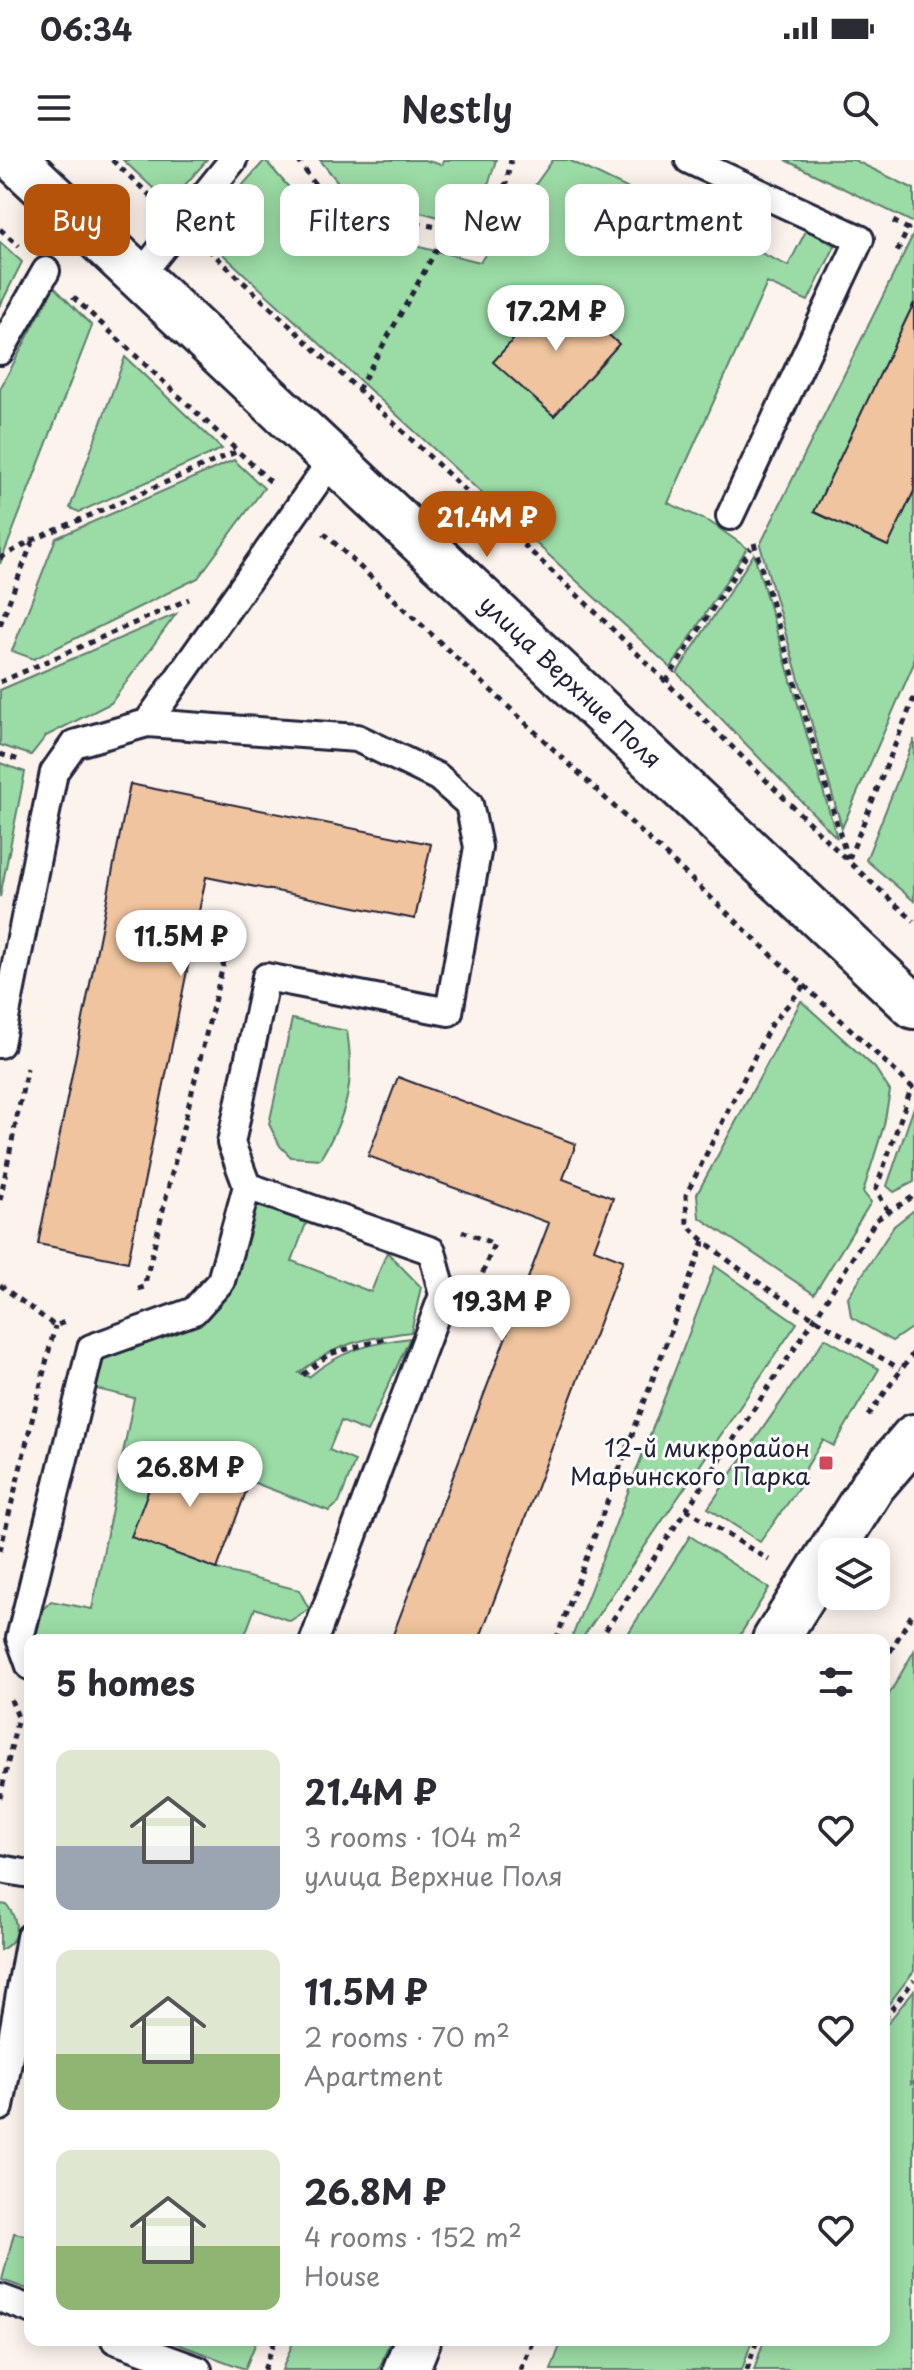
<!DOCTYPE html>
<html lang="en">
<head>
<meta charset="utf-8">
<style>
	body { margin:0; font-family:"Playpen Sans",sans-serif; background:#f2f2f3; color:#2b2b33; height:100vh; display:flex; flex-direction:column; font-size:30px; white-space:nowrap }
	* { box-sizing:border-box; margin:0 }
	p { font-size:26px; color:#7c7c81 }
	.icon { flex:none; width:44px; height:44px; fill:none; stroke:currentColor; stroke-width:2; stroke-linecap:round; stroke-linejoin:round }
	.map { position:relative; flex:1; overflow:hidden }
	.panel { position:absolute; left:24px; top:1474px; width:866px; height:712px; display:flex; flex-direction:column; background:#fff; border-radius:16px; box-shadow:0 4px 20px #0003 }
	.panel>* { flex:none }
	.top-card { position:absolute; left:24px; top:24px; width:866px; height:72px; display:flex; gap:16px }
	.tools { position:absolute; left:818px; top:1378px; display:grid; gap:16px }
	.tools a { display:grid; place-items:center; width:72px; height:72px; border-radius:16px; background:#fff; box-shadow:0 4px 20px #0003; font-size:40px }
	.price { position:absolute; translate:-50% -68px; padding:0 18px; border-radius:28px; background:#fff; color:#222; font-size:26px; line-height:52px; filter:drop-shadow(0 2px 4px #0008) }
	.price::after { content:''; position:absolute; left:50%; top:48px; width:24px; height:18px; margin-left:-12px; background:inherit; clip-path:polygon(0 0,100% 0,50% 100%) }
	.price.on { background:#b45309; color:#fff }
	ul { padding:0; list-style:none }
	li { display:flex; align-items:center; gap:24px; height:200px; padding:0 32px }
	li span { display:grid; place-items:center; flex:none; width:224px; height:160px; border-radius:16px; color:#555 }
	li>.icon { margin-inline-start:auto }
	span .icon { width:96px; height:96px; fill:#fffc; stroke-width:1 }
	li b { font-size:34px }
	h2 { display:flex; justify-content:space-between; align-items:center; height:96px; padding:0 32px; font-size:34px }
	.tag { padding:0 28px; border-radius:16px; background:#fff; box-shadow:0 4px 20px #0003; font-size:28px; line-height:72px }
	.tag.on { background:#b45309; color:#fff }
	.status { display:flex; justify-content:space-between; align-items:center; height:56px; padding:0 40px; background:#fff; direction:ltr }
	.status svg { height:22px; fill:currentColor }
	header { display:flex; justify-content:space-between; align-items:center; height:104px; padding:0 32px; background:#fff; font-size:36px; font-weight:600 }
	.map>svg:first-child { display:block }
	.green { fill:#9bdba5; stroke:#5e7e70; stroke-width:2 }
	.building { fill:#efc49e; stroke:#22223b; stroke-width:2 }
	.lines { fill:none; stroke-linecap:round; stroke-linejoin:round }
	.lane-casing { stroke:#22223b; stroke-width:32 }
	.secondary-casing { stroke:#22223b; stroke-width:50 }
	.path { stroke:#22223b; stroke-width:5; stroke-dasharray:6 6; stroke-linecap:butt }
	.lane { stroke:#fff; stroke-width:26 }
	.secondary { stroke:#fff; stroke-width:44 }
	.poi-dot { fill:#d1495b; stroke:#fff; stroke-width:3 }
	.labels { text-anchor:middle; stroke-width:6; stroke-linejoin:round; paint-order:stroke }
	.street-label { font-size:24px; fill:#22223b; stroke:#fff }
	.poi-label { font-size:24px; fill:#22223b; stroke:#fff; text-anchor:end }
</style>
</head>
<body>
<div class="status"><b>06:34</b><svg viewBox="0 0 49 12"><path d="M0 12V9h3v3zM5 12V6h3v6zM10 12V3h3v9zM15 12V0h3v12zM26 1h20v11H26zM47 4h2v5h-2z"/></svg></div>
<header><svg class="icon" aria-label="menu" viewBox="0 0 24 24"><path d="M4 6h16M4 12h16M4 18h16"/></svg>Nestly<svg class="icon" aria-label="search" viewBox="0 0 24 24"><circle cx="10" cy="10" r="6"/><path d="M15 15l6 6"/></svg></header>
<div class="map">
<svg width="914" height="2210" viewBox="0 0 914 2210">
	<rect width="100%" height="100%" fill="#fcf3ec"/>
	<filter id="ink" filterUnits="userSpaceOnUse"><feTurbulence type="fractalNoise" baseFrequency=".0125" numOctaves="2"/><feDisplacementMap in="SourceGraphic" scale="16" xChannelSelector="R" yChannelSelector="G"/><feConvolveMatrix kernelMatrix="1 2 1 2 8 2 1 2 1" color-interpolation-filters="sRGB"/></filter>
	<g filter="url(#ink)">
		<g class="green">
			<polygon points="123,0 207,0 169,43"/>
			<polygon points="265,0 319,62 480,102 553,0 569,0 788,106 807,69 835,86 808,141 767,123 668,343 710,362 747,388 671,508 200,73"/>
			<polygon points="320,0 424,0 442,5 443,0 496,0 489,22 453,61 345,31"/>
			<polygon points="785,0 854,0 914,29 914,63"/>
			<polygon points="914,73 914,143 815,352 887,386 914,331 914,503 842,668 760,385"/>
			<polygon points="0,82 22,102 0,146"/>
			<polygon points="54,127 92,166 0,404 0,229"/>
			<polygon points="125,197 222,289 79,352 70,348"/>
			<polygon points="234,300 264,328 198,418 34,499 12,491 56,378"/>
			<polygon points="754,394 837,678 677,513"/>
			<polygon points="176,454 111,543 46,576 31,595 0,585 0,530"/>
			<polygon points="914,579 914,741 866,700"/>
			<polygon points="0,603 25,612 0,737"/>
			<polygon points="801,841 875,908 890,931 884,965 863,1032 871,1042 814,1134 699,1057 697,1034"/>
			<path d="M292 859 347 871C355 922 348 954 320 999L291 997 280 986 269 964Z"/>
			<polygon points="914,947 914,1022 894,1032 887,1026"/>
			<path d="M253 1045 307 1061 292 1101 371 1132 387 1092 421 1127 411 1172C364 1178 336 1183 299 1213L309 1217C339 1191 371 1183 410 1178L367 1272 341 1261 329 1290 355 1301 339 1343 329 1351 164 1289 132 1377 217 1409 299 1430 309 1449 290 1461 255 1448 243 1480H35L43 1449 51 1441 92 1449 134 1238 93 1228 102 1197 199 1160Z"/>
			<polygon points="914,1050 914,1166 892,1181 851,1157 848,1137 894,1066"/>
			<polygon points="715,1106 797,1163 581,1480 571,1480"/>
			<polygon points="825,1178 879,1209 834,1286 823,1280 801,1316 805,1319 760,1382 708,1348"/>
			<polygon points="690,1376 769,1428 737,1480 624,1480"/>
			<polygon points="914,1491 914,1811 884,1850 884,1543"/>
			<path d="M0 1744 7 1745C19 1761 21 1781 0 1790Z"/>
			<polygon points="914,1830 911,1924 914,1921 914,2210 754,2210 764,2180 884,2180 884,1868"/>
			<polygon points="14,2073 30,2076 30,2130 2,2120"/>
			<polygon points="167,2180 257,2180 245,2209"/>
			<polygon points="294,2180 390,2180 379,2210 282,2210"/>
			<polygon points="562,2180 752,2180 742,2210 551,2210"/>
		</g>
		<g class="building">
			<polygon points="558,130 619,184 554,256 493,202"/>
			<polygon points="914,143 914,331 888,386 814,352"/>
			<polygon points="130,624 431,684 415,759 206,717 128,1102 38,1084"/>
			<polygon points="398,917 576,984 563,1019 613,1038 594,1089 623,1100 479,1480 391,1480 549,1063 368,996"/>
			<polygon points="164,1289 250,1321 217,1409 131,1377"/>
		</g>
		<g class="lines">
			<defs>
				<g id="lane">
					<polyline points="689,0 860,79 730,356"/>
					<polyline points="138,118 233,0"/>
					<polyline points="0,191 46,111"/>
					<polyline points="147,563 357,578 438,617 469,644 478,687 449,852 266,817 231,983 247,1026"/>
					<polyline points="0,884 54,612 74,584 147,563 332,300"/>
					<polyline points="30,1506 20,1478 91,1188 194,1151 221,1121 247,1026 432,1091 443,1135 314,1480"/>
					<polyline points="0,1709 30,1714"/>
					<polyline points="0,1947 30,1777"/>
					<polyline points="0,2138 30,2149"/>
					<polyline points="115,2180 198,2210"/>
				</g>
				<g id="secondary">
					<path id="s1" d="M15 0 914 846"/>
					<polyline points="775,1480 873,1325 914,1277"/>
					<polyline points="406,2210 418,2180"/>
				</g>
			</defs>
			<use href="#lane" class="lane-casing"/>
			<use href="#secondary" class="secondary-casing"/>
			<g class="path">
				<polyline points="112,0 156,41"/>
				<polyline points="298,0 330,46 462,72 506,24 511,0"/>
				<polyline points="893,61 908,69 897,92"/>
				<polyline points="0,69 19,86"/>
				<polyline points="208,89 590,447 848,701 914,538"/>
				<polyline points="73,137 273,324"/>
				<polyline points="358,230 447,71"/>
				<polyline points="324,373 914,929"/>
				<polyline points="754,383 848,701 914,761"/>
				<polyline points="0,398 33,380 238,291"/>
				<polyline points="0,465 33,380"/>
				<polyline points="0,522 189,439"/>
				<polyline points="666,522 751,388"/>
				<polyline points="0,594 22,601"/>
				<path d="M804 826 770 866 686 1035 687 1065C746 1122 830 1167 900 1209"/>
				<polyline points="0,1040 27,908"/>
				<polyline points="888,1051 876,1029 912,926"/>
				<polyline points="462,1071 494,1084 478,1125"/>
				<polyline points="0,1125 55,1166 67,1161"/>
				<polyline points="138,1129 144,1127 228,785 243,788"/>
				<polyline points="303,1215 329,1194 388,1178"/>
				<polyline points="868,1256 914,1192"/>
				<polyline points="686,1349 769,1400"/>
				<polyline points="0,1391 55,1166"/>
				<polyline points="556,1480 704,1081"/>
				<polyline points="599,1480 815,1158 876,1060 914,1036"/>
				<polyline points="884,1502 914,1451"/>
				<polyline points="0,1638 18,1557 9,1535"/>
				<polyline points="884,1859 914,1820"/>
				<polyline points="264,2210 275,2180"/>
				<polyline points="521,2210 533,2180"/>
				<polyline points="747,2210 757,2180"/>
			</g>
			<use href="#lane" class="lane"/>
			<use href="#secondary" class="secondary"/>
		</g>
	</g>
	<rect class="poi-dot" x="818" y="1295" width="16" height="16" rx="4"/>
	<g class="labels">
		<g class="street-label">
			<text dy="8" stroke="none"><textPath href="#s1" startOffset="762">улица Верхние Поля</textPath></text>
		</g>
		<g class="poi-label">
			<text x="810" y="1297">12-й микрорайон<tspan x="810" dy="28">Марьинского Парка</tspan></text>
		</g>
	</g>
</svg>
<div class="tools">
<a><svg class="icon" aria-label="layers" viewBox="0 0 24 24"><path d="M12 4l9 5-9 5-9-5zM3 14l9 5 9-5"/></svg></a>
</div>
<b class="price" style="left:556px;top:193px">17.2M ₽</b>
<b class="price on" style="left:487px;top:399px">21.4M ₽</b>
<b class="price" style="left:181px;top:818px">11.5M ₽</b>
<b class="price" style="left:502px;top:1183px">19.3M ₽</b>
<b class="price" style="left:190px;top:1349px">26.8M ₽</b>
<div class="top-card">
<a class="tag on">Buy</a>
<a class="tag">Rent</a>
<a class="tag">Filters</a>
<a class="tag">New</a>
<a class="tag">Apartment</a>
</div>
<section class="panel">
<h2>5 homes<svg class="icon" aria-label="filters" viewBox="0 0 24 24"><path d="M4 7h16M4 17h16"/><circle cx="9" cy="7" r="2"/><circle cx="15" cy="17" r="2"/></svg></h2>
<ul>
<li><span style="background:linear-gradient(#dfe7d0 60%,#9aa5b1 0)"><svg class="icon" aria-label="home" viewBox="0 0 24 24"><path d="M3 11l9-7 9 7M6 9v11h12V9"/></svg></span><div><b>21.4M ₽</b><p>3 rooms · 104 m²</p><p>улица Верхние Поля</p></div><svg class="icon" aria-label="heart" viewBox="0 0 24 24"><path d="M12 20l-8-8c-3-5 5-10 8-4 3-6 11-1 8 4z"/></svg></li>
<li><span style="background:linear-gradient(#dfe7d0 65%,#8fb573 0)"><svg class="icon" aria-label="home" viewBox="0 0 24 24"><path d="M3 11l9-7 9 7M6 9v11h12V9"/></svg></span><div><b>11.5M ₽</b><p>2 rooms · 70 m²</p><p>Apartment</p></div><svg class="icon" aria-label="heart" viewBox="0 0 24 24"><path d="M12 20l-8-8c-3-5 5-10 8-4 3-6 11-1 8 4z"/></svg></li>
<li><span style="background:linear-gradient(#dfe7d0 60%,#8fb573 0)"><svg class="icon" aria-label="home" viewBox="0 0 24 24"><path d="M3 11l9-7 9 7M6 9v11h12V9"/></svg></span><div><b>26.8M ₽</b><p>4 rooms · 152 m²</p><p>House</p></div><svg class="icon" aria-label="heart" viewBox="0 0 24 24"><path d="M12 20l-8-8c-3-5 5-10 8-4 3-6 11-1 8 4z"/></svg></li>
</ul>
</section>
</div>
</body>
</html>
